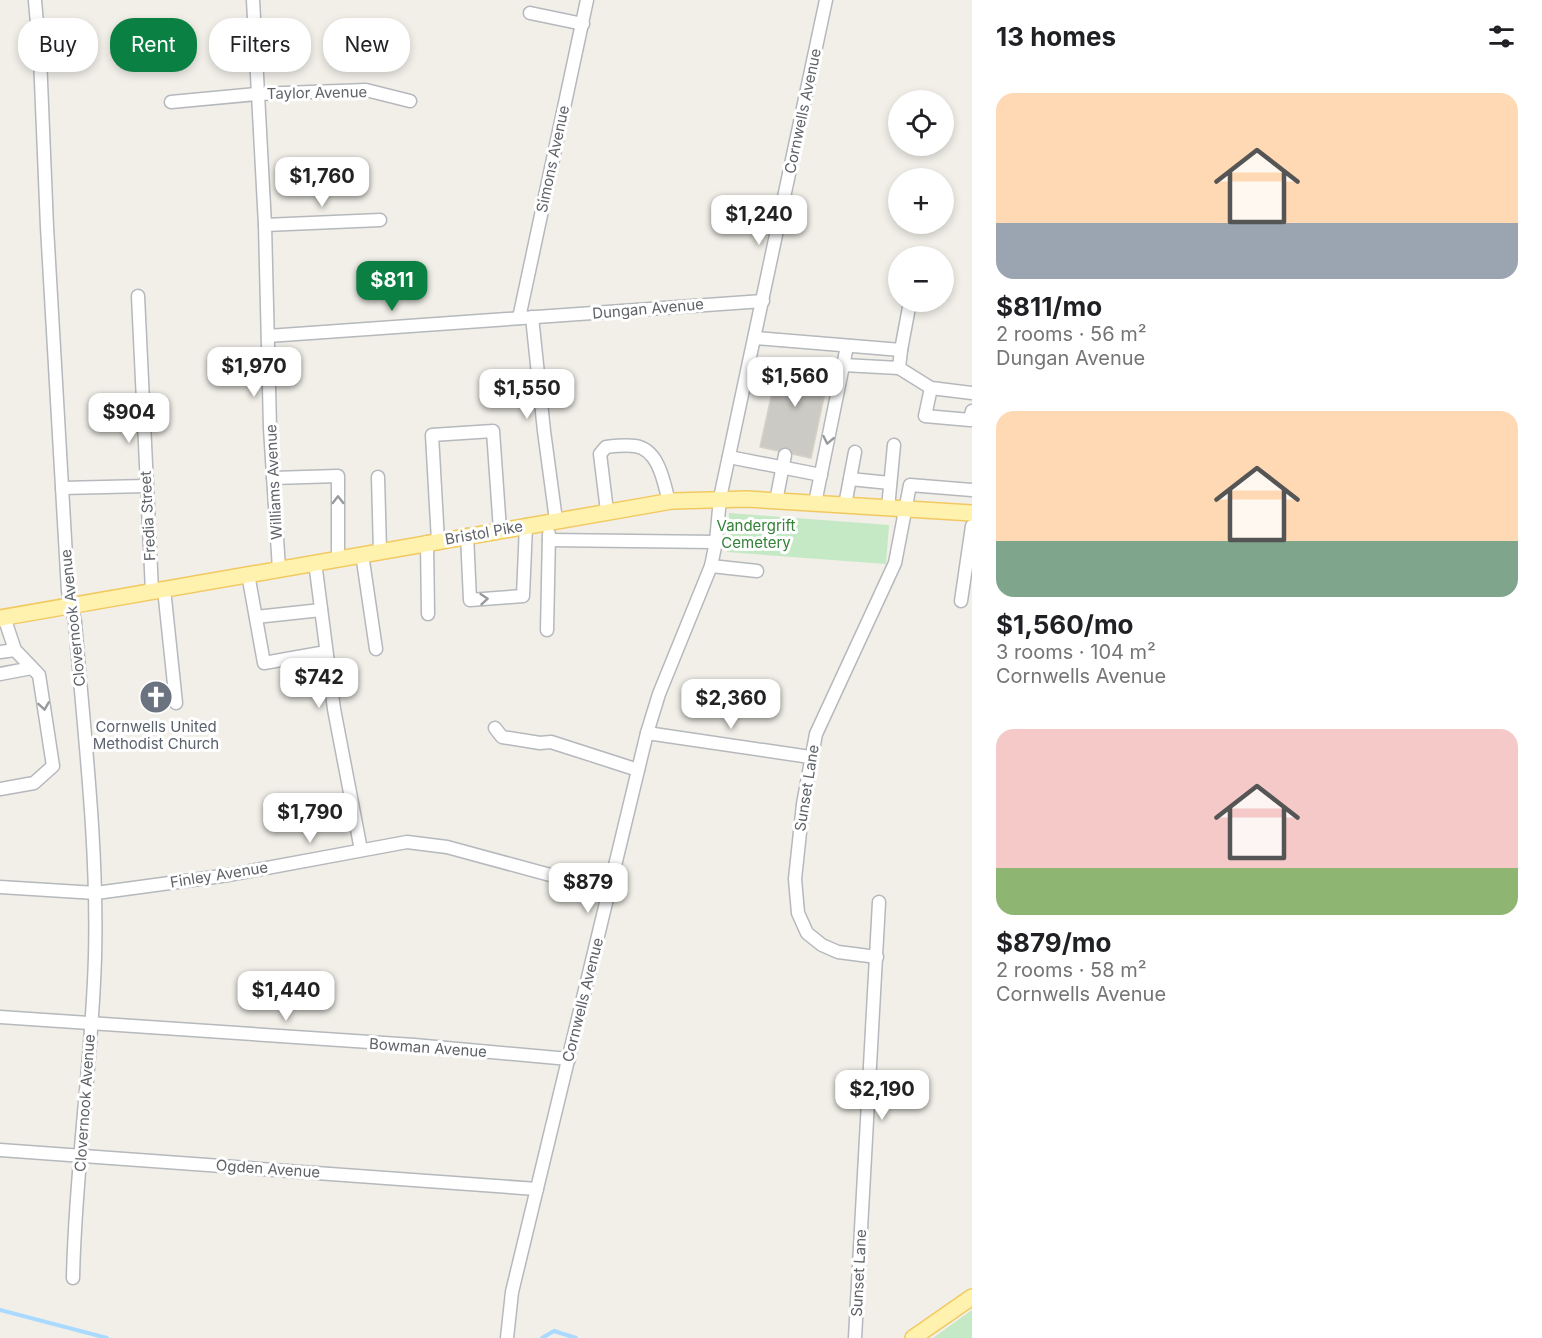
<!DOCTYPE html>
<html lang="en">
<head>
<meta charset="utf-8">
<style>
	body { margin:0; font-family:Inter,sans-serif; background:#f6f6f6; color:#202124; height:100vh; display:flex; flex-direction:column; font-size:22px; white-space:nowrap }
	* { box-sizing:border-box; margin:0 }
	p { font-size:20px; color:#757577 }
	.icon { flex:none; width:33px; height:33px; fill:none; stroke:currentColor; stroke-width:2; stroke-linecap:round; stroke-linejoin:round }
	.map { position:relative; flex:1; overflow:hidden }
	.details { display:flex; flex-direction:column; background:#fff; width:570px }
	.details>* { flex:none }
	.banner { position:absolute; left:18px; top:18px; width:570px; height:54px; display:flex; gap:12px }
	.tools { position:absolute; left:888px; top:90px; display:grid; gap:12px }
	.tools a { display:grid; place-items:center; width:66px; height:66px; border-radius:50%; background:#fff; box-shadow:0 3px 9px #0003; font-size:30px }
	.price { position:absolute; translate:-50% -51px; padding:0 14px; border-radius:12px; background:#fff; color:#222; font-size:20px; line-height:39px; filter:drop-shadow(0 2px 3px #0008) }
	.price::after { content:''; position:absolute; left:50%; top:36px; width:18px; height:14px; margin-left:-9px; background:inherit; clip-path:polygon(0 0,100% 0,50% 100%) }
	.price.current { background:#0b8043; color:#fff }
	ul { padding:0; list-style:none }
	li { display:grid; align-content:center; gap:12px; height:318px; padding:0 24px }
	li span { display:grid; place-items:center; height:186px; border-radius:18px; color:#555 }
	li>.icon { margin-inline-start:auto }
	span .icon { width:108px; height:108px; fill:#fffc; stroke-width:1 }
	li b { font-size:26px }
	h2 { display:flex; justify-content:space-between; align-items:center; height:72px; padding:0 24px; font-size:26px }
	.chip { padding:0 21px; border-radius:24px; background:#fff; box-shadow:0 3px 9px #0003; font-size:21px; line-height:54px }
	.chip.current { background:#0b8043; color:#fff }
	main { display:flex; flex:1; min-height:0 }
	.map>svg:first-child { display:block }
	.green { fill:#c5e8c5 }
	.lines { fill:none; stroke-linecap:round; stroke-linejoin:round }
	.stream { stroke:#aadaff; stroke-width:4 }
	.building { fill:#cccac5; stroke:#d6d1c6; stroke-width:1.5 }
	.minor-casing { stroke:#b5b8bc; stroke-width:15 }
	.major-casing { stroke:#f2c960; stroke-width:18 }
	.minor { stroke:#fff; stroke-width:12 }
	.major { stroke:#fff2af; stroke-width:15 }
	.oneway { stroke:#979a9d }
	.labels { text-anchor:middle; stroke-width:6; stroke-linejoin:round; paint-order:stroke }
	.street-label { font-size:15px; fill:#5f6368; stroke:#fff }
	.park-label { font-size:15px; fill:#348238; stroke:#fff }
	.worship-label { font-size:15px; fill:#5b616d; stroke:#fff }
</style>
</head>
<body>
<main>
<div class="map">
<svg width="972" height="1338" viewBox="0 0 972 1338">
	<rect width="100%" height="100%" fill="#f1efe8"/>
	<g class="green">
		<polygon points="729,513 889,525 886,564 727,552"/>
		<polygon points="972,1310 972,1338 933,1338"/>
	</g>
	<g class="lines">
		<g class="stream">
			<polyline points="0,1310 107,1338"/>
			<polyline points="542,1338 554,1331 576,1338"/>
		</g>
	</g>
	<polygon class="building" points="781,360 818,368 819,362 831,364 811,458 760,447 776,375 771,374 773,361 780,362"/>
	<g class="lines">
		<defs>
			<g id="minor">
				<polyline points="253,0 265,225 270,428 279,569"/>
				<path d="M35 1 40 57 47 227 68 591 75 622C84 733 98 846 95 957 92 1064 75 1171 73 1278"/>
				<polyline points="530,13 583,24"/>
				<polyline points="171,102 257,94 366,90 410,101"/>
				<polyline points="265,225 380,220"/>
				<polyline points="138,296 152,591"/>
				<polyline points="532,317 544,431 556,520"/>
				<polyline points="519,318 587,0"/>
				<polyline points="268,336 763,301"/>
				<polyline points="755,338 901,350 910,302"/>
				<polyline points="843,365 899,368 901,350"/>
				<polyline points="899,368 931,388 972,393"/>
				<polyline points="931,388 925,416 970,420 972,411"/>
				<polyline points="729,457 821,475"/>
				<polyline points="378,477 380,551"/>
				<polyline points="273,478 338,476 338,558"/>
				<polyline points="850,479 890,483"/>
				<polyline points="62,488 146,486"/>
				<polyline points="776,501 785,455"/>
				<polyline points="815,503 847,346"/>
				<polyline points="845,505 855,452"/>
				<polyline points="888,508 894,445"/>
				<path d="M607 511 600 454 606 447C615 446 626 445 635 446 659 449 664 483 669 502"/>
				<polyline points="467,535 470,600 523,596 526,525"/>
				<polyline points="549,540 716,542"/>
				<polyline points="438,541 432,435 493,431 500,530"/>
				<polyline points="427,542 428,614"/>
				<polyline points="362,554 376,649"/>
				<polyline points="315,562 334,709 361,850"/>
				<polyline points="711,566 757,571"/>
				<polyline points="248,574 264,663 326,652"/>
				<polyline points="164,589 176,703"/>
				<polyline points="961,601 972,526"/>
				<polyline points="256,617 321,610"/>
				<polyline points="547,630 549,534"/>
				<polyline points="0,652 15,650"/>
				<polyline points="0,674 32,668"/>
				<polyline points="495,728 502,737 540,743 551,742 638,770"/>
				<polyline points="647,733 810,757"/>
				<polyline points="0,789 34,783 53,766 39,675 15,650 4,617"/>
				<polyline points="0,887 96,893 229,875 407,842 447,847 609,891"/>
				<polyline points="877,957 838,952 822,945 807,933 798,913 795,879 803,804 816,734 895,563 910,485 972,490"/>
				<polyline points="0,1017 414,1045 569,1059"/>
				<polyline points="0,1150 537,1189"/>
				<polyline points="507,1338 512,1292 647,733 659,694 711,566 716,542 720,498 826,0"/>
				<polyline points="855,1338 879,902"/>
			</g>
			<g id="major">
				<polyline points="0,618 672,501 747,499 972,513"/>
				<polyline points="913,1338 972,1297"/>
			</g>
		</defs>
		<use href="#minor" class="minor-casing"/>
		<use href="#major" class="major-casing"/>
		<use href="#minor" class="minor"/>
		<use href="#major" class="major"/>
	</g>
	<defs><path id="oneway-chevron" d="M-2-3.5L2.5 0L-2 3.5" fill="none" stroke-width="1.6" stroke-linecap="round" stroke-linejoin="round" transform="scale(1.5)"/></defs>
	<g class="oneway">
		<use href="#oneway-chevron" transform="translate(828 440) rotate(101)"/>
		<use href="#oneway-chevron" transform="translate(338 500) rotate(-90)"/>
		<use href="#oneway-chevron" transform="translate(484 599) rotate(-5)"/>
		<use href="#oneway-chevron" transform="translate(44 706) rotate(81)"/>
	</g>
	<defs>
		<symbol id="church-disc" viewBox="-11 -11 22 22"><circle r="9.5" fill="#6b7280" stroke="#fff"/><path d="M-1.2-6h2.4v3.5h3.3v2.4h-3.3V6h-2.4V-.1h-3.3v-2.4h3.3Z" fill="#fff"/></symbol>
	</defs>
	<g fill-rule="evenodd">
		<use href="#church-disc" x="137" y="678" width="38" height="38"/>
	</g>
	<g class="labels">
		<g class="street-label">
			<text transform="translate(317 93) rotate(-1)" y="5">Taylor Avenue</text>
			<text transform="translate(803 111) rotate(-78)" y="5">Cornwells Avenue</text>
			<text transform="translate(553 159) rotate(-78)" y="5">Simons Avenue</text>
			<text transform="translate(648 309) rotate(-5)" y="5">Dungan Avenue</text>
			<text transform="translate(274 482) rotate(-93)" y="5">Williams Avenue</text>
			<text transform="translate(148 516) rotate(-93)" y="5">Fredia Street</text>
			<text transform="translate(484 533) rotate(-10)" y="5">Bristol Pike</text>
			<text transform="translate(73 618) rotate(-96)" y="5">Clovernook Avenue</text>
			<text transform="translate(807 788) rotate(-81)" y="5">Sunset Lane</text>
			<text transform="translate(219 875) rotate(-9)" y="5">Finley Avenue</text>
			<text transform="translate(583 1000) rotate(-76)" y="5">Cornwells Avenue</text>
			<text transform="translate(428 1048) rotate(4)" y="5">Bowman Avenue</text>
			<text transform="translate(85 1103) rotate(-86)" y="5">Clovernook Avenue</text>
			<text transform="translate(268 1169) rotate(4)" y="5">Ogden Avenue</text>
			<text transform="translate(859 1273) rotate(-87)" y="5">Sunset Lane</text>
		</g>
		<g class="park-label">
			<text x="756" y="531">Vandergrift<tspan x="756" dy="17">Cemetery</tspan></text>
		</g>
		<g class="worship-label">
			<text x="156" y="732">Cornwells United<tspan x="156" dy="17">Methodist Church</tspan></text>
		</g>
	</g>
</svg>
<div class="tools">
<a><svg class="icon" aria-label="locate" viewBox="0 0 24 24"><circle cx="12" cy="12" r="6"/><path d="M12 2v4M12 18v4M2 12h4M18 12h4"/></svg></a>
<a>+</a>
<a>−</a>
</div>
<b class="price" style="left:322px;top:208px">$1,760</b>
<b class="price" style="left:759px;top:246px">$1,240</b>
<b class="price current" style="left:392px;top:312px">$811</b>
<b class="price" style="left:254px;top:398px">$1,970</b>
<b class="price" style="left:795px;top:408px">$1,560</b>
<b class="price" style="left:527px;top:420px">$1,550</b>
<b class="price" style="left:129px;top:444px">$904</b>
<b class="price" style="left:319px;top:709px">$742</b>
<b class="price" style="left:731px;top:730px">$2,360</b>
<b class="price" style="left:310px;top:844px">$1,790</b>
<b class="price" style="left:588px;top:914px">$879</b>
<b class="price" style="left:286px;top:1022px">$1,440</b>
<b class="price" style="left:882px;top:1121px">$2,190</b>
<div class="banner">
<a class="chip">Buy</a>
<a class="chip current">Rent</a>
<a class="chip">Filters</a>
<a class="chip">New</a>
</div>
</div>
<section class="details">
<h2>13 homes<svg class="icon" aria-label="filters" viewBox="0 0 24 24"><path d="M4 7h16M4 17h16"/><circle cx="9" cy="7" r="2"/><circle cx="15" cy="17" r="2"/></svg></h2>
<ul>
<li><span style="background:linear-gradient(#ffd9b3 70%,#9aa5b1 0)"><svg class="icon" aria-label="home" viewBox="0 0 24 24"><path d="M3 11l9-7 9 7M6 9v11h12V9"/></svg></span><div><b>$811/mo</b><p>2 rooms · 56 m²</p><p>Dungan Avenue</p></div></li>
<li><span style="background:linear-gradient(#ffd9b3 70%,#7fa58c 0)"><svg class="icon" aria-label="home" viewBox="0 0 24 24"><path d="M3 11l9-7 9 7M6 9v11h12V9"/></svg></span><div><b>$1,560/mo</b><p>3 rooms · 104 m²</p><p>Cornwells Avenue</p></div></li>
<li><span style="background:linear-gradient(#f6c9c9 75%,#8fb573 0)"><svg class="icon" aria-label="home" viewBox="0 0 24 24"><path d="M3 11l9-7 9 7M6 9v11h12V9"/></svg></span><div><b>$879/mo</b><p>2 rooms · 58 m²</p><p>Cornwells Avenue</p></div></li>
</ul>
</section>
</main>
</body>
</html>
